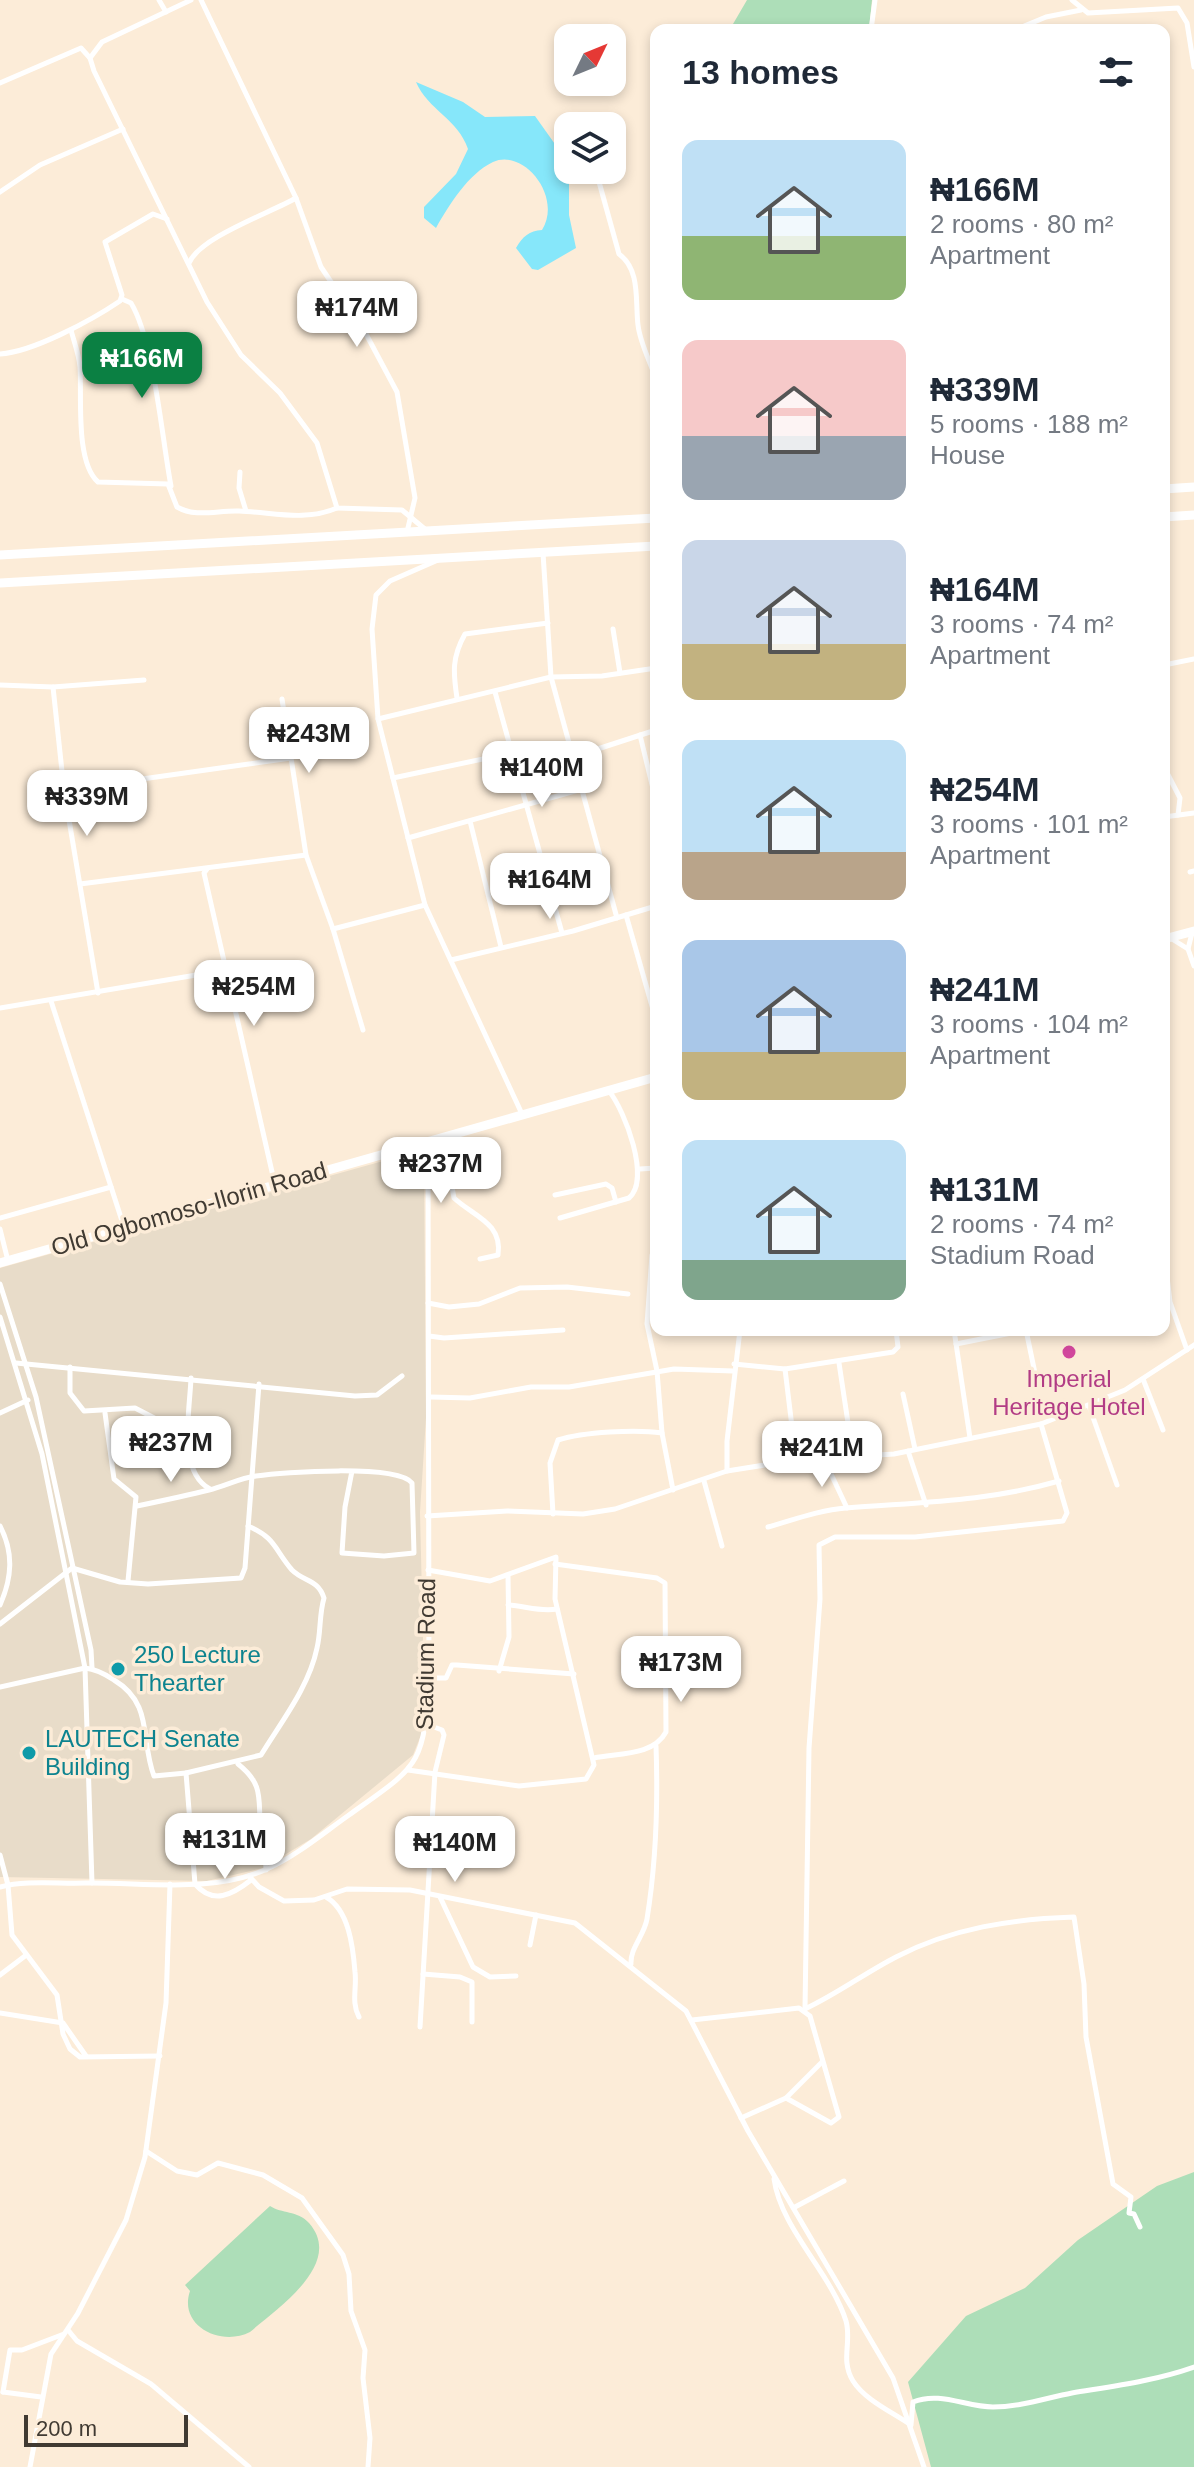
<!DOCTYPE html>
<html lang="en">
<head>
<meta charset="utf-8">
<style>
	body { margin:0; font-family:Arial,sans-serif; background:#f6f6f7; color:#1f2937; height:100vh; display:flex; flex-direction:column; font-size:30px; white-space:nowrap }
	* { box-sizing:border-box; margin:0 }
	p { font-size:26px; color:#747a83 }
	.icon { flex:none; width:44px; height:44px; fill:none; stroke:currentColor; stroke-width:2; stroke-linecap:round; stroke-linejoin:round }
	.map { position:relative; flex:1; overflow:hidden }
	.panel { position:absolute; left:650px; top:24px; width:520px; height:1312px; display:flex; flex-direction:column; background:#fff; border-radius:16px; box-shadow:0 4px 12px #0003 }
	.panel>* { flex:none }
	.needle { width:52px; rotate:47deg }
	.buttons { position:absolute; left:554px; top:24px; display:grid; gap:16px }
	.buttons a { display:grid; place-items:center; width:72px; height:72px; border-radius:16px; background:#fff; box-shadow:0 4px 12px #0003; font-size:40px }
	.scale { position:absolute; left:24px; bottom:20px; width:164px; box-sizing:border-box; padding-left:8px; border:4px solid #403a32; border-top:0; font-size:22px; line-height:28px; white-space:nowrap; color:#403a32; -webkit-text-stroke:6px #fcecd8; paint-order:stroke }
	.price { position:absolute; translate:-50% -68px; padding:0 18px; border-radius:16px; background:#fff; color:#222; font-size:26px; line-height:52px; filter:drop-shadow(0 2px 4px #0008) }
	.price::after { content:''; position:absolute; left:50%; top:48px; width:24px; height:18px; margin-left:-12px; background:inherit; clip-path:polygon(0 0,100% 0,50% 100%) }
	.price.selected { background:#0b8043; color:#fff }
	ul { padding:0; list-style:none }
	li { display:flex; align-items:center; gap:24px; height:200px; padding:0 32px }
	li span { display:grid; place-items:center; flex:none; width:224px; height:160px; border-radius:16px; color:#555 }
	li>.icon { margin-inline-start:auto }
	span .icon { width:96px; height:96px; fill:#fffc; stroke-width:1 }
	li b { font-size:34px }
	h2 { display:flex; justify-content:space-between; align-items:center; height:96px; padding:0 32px; font-size:34px }
	.map>svg:first-child { display:block }
	.education { fill:#e8dcc9 }
	.green { fill:#addeb8 }
	.water { fill:#86e7fa }
	.lines { fill:none; stroke-linecap:round; stroke-linejoin:round }
	.street { stroke:#fff; stroke-width:5 }
	.highway { stroke:#fff; stroke-width:9 }
	.hotel-dot { fill:#d1479c; stroke:#fcecd8; stroke-width:3 }
	.culture-dot { fill:#0f9aa8; stroke:#fcecd8; stroke-width:3 }
	.labels { text-anchor:middle; stroke-width:7; stroke-linejoin:round; paint-order:stroke }
	.street-label { font-size:24px; fill:#403a32; stroke:#fcecd8 }
	.hotel-label { font-size:24px; fill:#b23c85; stroke:#fcecd8 }
	.culture-label { font-size:24px; fill:#0d838f; stroke:#fcecd8; text-anchor:start }
</style>
</head>
<body>
<div class="map">
<svg width="1194" height="2467" viewBox="0 0 1194 2467">
	<rect width="100%" height="100%" fill="#fcecd8"/>
	<polygon class="education" points="419,1151 424,1157 426,1418 420,1512 425,1725 413,1755 311,1839 263,1868 207,1881 0,1877 0,1268"/>
	<g class="green">
		<polygon points="747,0 872,0 869,30 724,30 733,24"/>
		<polygon points="1194,2172 1194,2467 931,2467 908,2382 966,2316 1025,2288 1078,2240 1157,2186"/>
		<path d="M270 2206C282 2214 297 2210 309 2223 345 2264 276 2309 250 2332 221 2347 178 2326 190 2291L185 2285Z"/>
	</g>
	<path class="water" d="M416 82 463 102 485 117 535 116 557 147 569 181V215L576 248 538 270 532 269 516 248C523 236 529 231 542 230 563 196 523 148 493 162 468 174 449 205 436 228L424 218V207L456 174 468 149C458 119 428 110 416 82Z"/>
	<g class="lines">
		<g class="street">
			<polyline points="159,0 166,12"/>
			<polyline points="191,0 102,42 90,58 94,71 207,302 241,355 280,393 317,443 337,508 402,510 426,530"/>
			<polyline points="1072,0 1088,13 1178,8 1187,23 1194,67"/>
			<polyline points="871,30 875,0"/>
			<polyline points="1015,30 1046,17 1081,10"/>
			<polyline points="0,83 81,48 90,58"/>
			<path d="M596 171 619 254C641 270 635 302 638 325 640 343 650 361 656 379"/>
			<polyline points="0,192 40,165 123,129"/>
			<polyline points="296,198 321,267 366,334 397,392 415,498 407,532"/>
			<path d="M189 263C200 237 270 213 296 198L201 0"/>
			<path d="M122 299 131 303C154 341 162 439 171 486"/>
			<path d="M71 330C74 342 79 354 80 367 82 395 75 462 98 482L168 484 177 507C196 518 218 510 239 511 273 512 304 522 337 508"/>
			<path d="M0 354C33 352 92 320 120 301L122 295 105 242 153 214 167 219"/>
			<polyline points="240,472 239,488 246,511"/>
			<polyline points="543,553 551,677 617,918"/>
			<polyline points="438,560 390,581 376,595 372,629 378,719 425,905 522,1114"/>
			<polyline points="613,629 620,673"/>
			<polyline points="1164,665 1194,659"/>
			<polyline points="0,685 53,687 144,680"/>
			<polyline points="53,687 64,790 98,993"/>
			<polyline points="495,692 562,933"/>
			<path d="M457 698C453 672 452 657 465 634L548 623"/>
			<polyline points="282,699 306,855 333,929 363,1030"/>
			<polyline points="378,719 551,677 602,676 656,668"/>
			<polyline points="640,735 656,801"/>
			<polyline points="573,757 656,730"/>
			<polyline points="1164,767 1180,798 1178,815"/>
			<polyline points="393,778 511,753"/>
			<polyline points="64,790 291,758"/>
			<polyline points="1164,817 1194,813"/>
			<polyline points="470,821 501,947"/>
			<polyline points="408,838 582,789"/>
			<polyline points="207,869 204,873 275,1185"/>
			<polyline points="1190,872 1194,871"/>
			<polyline points="80,884 306,855"/>
			<polyline points="626,915 656,1020"/>
			<polyline points="333,929 425,905"/>
			<polyline points="1192,933 1188,949 1194,966"/>
			<polyline points="1172,939 1188,949"/>
			<polyline points="451,960 573,931 656,906"/>
			<polyline points="51,1001 124,1227"/>
			<polyline points="0,1008 226,970"/>
			<path d="M443 1138 454 1198C473 1216 503 1223 498 1255L480 1259"/>
			<polyline points="640,1169 656,1168"/>
			<polyline points="555,1195 606,1184 612,1188 616,1202"/>
			<polyline points="0,1218 111,1187"/>
			<path d="M560 1218 629 1198C651 1179 625 1111 609 1091"/>
			<polyline points="0,1229 8,1261"/>
			<polyline points="1164,1251 1170,1302 1187,1350"/>
			<polyline points="652,1255 647,1324 657,1371 662,1433 673,1490"/>
			<polyline points="0,1284 36,1397 91,1650 92,1668"/>
			<polyline points="428,1303 449,1307 479,1304 520,1288 567,1287 628,1294"/>
			<polyline points="0,1317 42,1454 85,1668 92,1883"/>
			<polyline points="954,1330 970,1438"/>
			<polyline points="1026,1330 1036,1378"/>
			<polyline points="429,1336 444,1338 563,1330"/>
			<polyline points="956,1344 1026,1330"/>
			<polyline points="16,1363 355,1396 377,1395 402,1376"/>
			<polyline points="839,1363 853,1456"/>
			<polyline points="734,1364 785,1369 893,1352 898,1347 896,1330"/>
			<polyline points="70,1367 70,1393 84,1411 135,1408 189,1436"/>
			<polyline points="785,1369 796,1460"/>
			<path d="M191 1378C190 1409 177 1472 210 1489"/>
			<polyline points="1143,1379 1163,1430"/>
			<polyline points="903,1394 915,1449"/>
			<polyline points="431,1397 470,1398 531,1387 569,1387 674,1369 733,1371"/>
			<polyline points="1089,1406 1117,1485"/>
			<polyline points="0,1413 28,1400"/>
			<polyline points="105,1413 114,1479 136,1497 128,1581"/>
			<path d="M1041 1424 1067 1513 1063 1521 915 1537H835L819 1545 820 1599 809 1748 805 2009C837 1994 865 1973 896 1957 952 1928 1012 1919 1074 1917L1084 1984 1086 2037 1113 2184 1131 2197 1129 2213 1134 2214 1140 2227"/>
			<polyline points="908,1451 926,1505"/>
			<polyline points="824,1459 847,1508"/>
			<polyline points="727,1471 727,1441 740,1330"/>
			<polyline points="704,1481 722,1546"/>
			<path d="M137 1506C161 1501 185 1496 209 1490 225 1486 240 1478 256 1476 284 1472 396 1464 412 1483L414 1553 384 1556 342 1553 345 1507 352 1471"/>
			<path d="M553 1514 550 1463 558 1440C583 1432 636 1429 662 1433"/>
			<polyline points="427,1516 507,1511 583,1514 615,1509 727,1471 796,1460 894,1454 1041,1424 1125,1390 1194,1345"/>
			<path d="M0 1526C14 1553 12 1578 0 1605"/>
			<path d="M248 1526C276 1538 274 1549 292 1570 304 1582 318 1579 324 1598 319 1615 321 1632 317 1648 309 1687 281 1722 261 1755L186 1773 195 1884C213 1905 232 1895 251 1880"/>
			<path d="M768 1527C793 1520 820 1510 846 1508 920 1502 986 1502 1059 1481"/>
			<path d="M555 1564 657 1578 665 1583 666 1732C653 1756 619 1753 594 1758"/>
			<path d="M508 1605C526 1606 539 1612 557 1609"/>
			<polyline points="0,1624 72,1568 120,1582 148,1584 241,1578 245,1568 259,1384"/>
			<polyline points="499,1671 509,1637 508,1576"/>
			<polyline points="429,1678 446,1678 452,1665 457,1665 574,1674"/>
			<path d="M0 1687 85 1668C96 1669 105 1674 114 1680 154 1704 140 1740 154 1776L186 1773"/>
			<path d="M238 1764C266 1786 257 1801 261 1832 262 1845 266 1856 266 1870"/>
			<polyline points="408,1770 519,1786 586,1779 594,1765 555,1599 556,1557 490,1581 428,1570"/>
			<polyline points="0,1855 8,1885 12,1935 57,1995 63,2034 70,2049 80,2057 160,2056"/>
			<polyline points="249,1876 259,1887 284,1901 314,1900 347,1889 410,1890 575,1923 686,2011 748,2131 893,2378 924,2467"/>
			<path d="M0 1887C26 1880 58 1884 85 1883 144 1882 212 1894 267 1869 296 1856 322 1834 349 1815 419 1765 424 1767 429 1678L428 1142"/>
			<path d="M326 1897C349 1910 353 1947 355 1972 357 1988 351 2002 359 2017"/>
			<polyline points="440,1897 473,1967 490,1977 516,1976"/>
			<polyline points="530,1945 536,1915"/>
			<path d="M631 1964C630 1948 644 1936 647 1919 656 1863 658 1802 656 1746"/>
			<polyline points="423,1974 460,1977 472,1982 472,2022"/>
			<polyline points="0,1975 25,1956"/>
			<polyline points="0,2013 63,2023 86,2056"/>
			<polyline points="692,2020 799,2008 810,2016 839,2117 831,2123 786,2098 741,2118"/>
			<polyline points="420,2027 435,1772 444,1735 442,1730 426,1724"/>
			<polyline points="786,2098 822,2062"/>
			<polyline points="146,2151 177,2171 197,2175 218,2163 263,2175 302,2198 343,2255 349,2274 351,2311 365,2350 363,2378 370,2438 368,2467"/>
			<path d="M774 2179C781 2229 831 2273 846 2321 852 2342 840 2360 853 2381 865 2400 892 2412 911 2425L913 2402C940 2391 966 2407 993 2407 1020 2407 1046 2398 1072 2393 1114 2386 1154 2381 1194 2367"/>
			<polyline points="795,2207 844,2181"/>
			<polyline points="68,2330 77,2341 151,2384 249,2467"/>
			<polyline points="3,2392 10,2350 22,2350 64,2334"/>
			<polyline points="3,2392 41,2397"/>
			<polyline points="30,2467 51,2354 78,2313 126,2220 145,2157 166,2003 170,1884"/>
		</g>
		<g class="highway">
			<polyline points="1164,489 1194,487"/>
			<polyline points="1164,517 1194,515"/>
			<polyline points="0,555 656,518"/>
			<polyline points="0,583 656,546"/>
			<polyline points="1164,939 1194,931"/>
			<polyline points="0,1263 656,1077"/>
		</g>
	</g>
	<circle class="hotel-dot" cx="1069" cy="1352" r="8"/>
	<g class="culture-dot">
		<circle cx="118" cy="1669" r="8"/>
		<circle cx="29" cy="1753" r="8"/>
	</g>
	<g class="labels">
		<g class="street-label">
			<text transform="translate(189 1209) rotate(-16)" y="8">Old Ogbomoso-Ilorin Road</text>
			<text transform="translate(426 1654) rotate(-89)" y="8">Stadium Road</text>
		</g>
		<g class="hotel-label">
			<text x="1069" y="1387">Imperial<tspan x="1069" dy="28">Heritage Hotel</tspan></text>
		</g>
		<g class="culture-label">
			<text x="134" y="1663">250 Lecture<tspan x="134" dy="28">Thearter</tspan></text>
			<text x="45" y="1747">LAUTECH Senate<tspan x="45" dy="28">Building</tspan></text>
		</g>
	</g>
</svg>
<div class="buttons">
<a><svg class="needle" viewBox="-14 -14 28 28"><path d="M0-13l5 13h-10z" fill="#e53935"/><path d="M0 13l5-13h-10z" fill="#747a83"/></svg></a>
<a><svg class="icon" aria-label="layers" viewBox="0 0 24 24"><path d="M12 4l9 5-9 5-9-5zM3 14l9 5 9-5"/></svg></a>
</div>
<div class="scale">200 m</div>
<b class="price" style="left:357px;top:349px">₦174M</b>
<b class="price selected" style="left:142px;top:400px">₦166M</b>
<b class="price" style="left:309px;top:775px">₦243M</b>
<b class="price" style="left:542px;top:809px">₦140M</b>
<b class="price" style="left:87px;top:838px">₦339M</b>
<b class="price" style="left:550px;top:921px">₦164M</b>
<b class="price" style="left:254px;top:1028px">₦254M</b>
<b class="price" style="left:441px;top:1205px">₦237M</b>
<b class="price" style="left:171px;top:1484px">₦237M</b>
<b class="price" style="left:822px;top:1489px">₦241M</b>
<b class="price" style="left:681px;top:1704px">₦173M</b>
<b class="price" style="left:225px;top:1881px">₦131M</b>
<b class="price" style="left:455px;top:1884px">₦140M</b>
<section class="panel">
<h2>13 homes<svg class="icon" aria-label="filters" viewBox="0 0 24 24"><path d="M4 7h16M4 17h16"/><circle cx="9" cy="7" r="2"/><circle cx="15" cy="17" r="2"/></svg></h2>
<ul>
<li><span style="background:linear-gradient(#bfe0f5 60%,#8fb573 0)"><svg class="icon" aria-label="home" viewBox="0 0 24 24"><path d="M3 11l9-7 9 7M6 9v11h12V9"/></svg></span><div><b>₦166M</b><p>2 rooms · 80 m²</p><p>Apartment</p></div></li>
<li><span style="background:linear-gradient(#f6c9c9 60%,#9aa5b1 0)"><svg class="icon" aria-label="home" viewBox="0 0 24 24"><path d="M3 11l9-7 9 7M6 9v11h12V9"/></svg></span><div><b>₦339M</b><p>5 rooms · 188 m²</p><p>House</p></div></li>
<li><span style="background:linear-gradient(#c9d6e8 65%,#c2b280 0)"><svg class="icon" aria-label="home" viewBox="0 0 24 24"><path d="M3 11l9-7 9 7M6 9v11h12V9"/></svg></span><div><b>₦164M</b><p>3 rooms · 74 m²</p><p>Apartment</p></div></li>
<li><span style="background:linear-gradient(#bfe0f5 70%,#b9a48a 0)"><svg class="icon" aria-label="home" viewBox="0 0 24 24"><path d="M3 11l9-7 9 7M6 9v11h12V9"/></svg></span><div><b>₦254M</b><p>3 rooms · 101 m²</p><p>Apartment</p></div></li>
<li><span style="background:linear-gradient(#a9c7e8 70%,#c2b280 0)"><svg class="icon" aria-label="home" viewBox="0 0 24 24"><path d="M3 11l9-7 9 7M6 9v11h12V9"/></svg></span><div><b>₦241M</b><p>3 rooms · 104 m²</p><p>Apartment</p></div></li>
<li><span style="background:linear-gradient(#bfe0f5 75%,#7fa58c 0)"><svg class="icon" aria-label="home" viewBox="0 0 24 24"><path d="M3 11l9-7 9 7M6 9v11h12V9"/></svg></span><div><b>₦131M</b><p>2 rooms · 74 m²</p><p>Stadium Road</p></div></li>
</ul>
</section>
</div>
</body>
</html>
